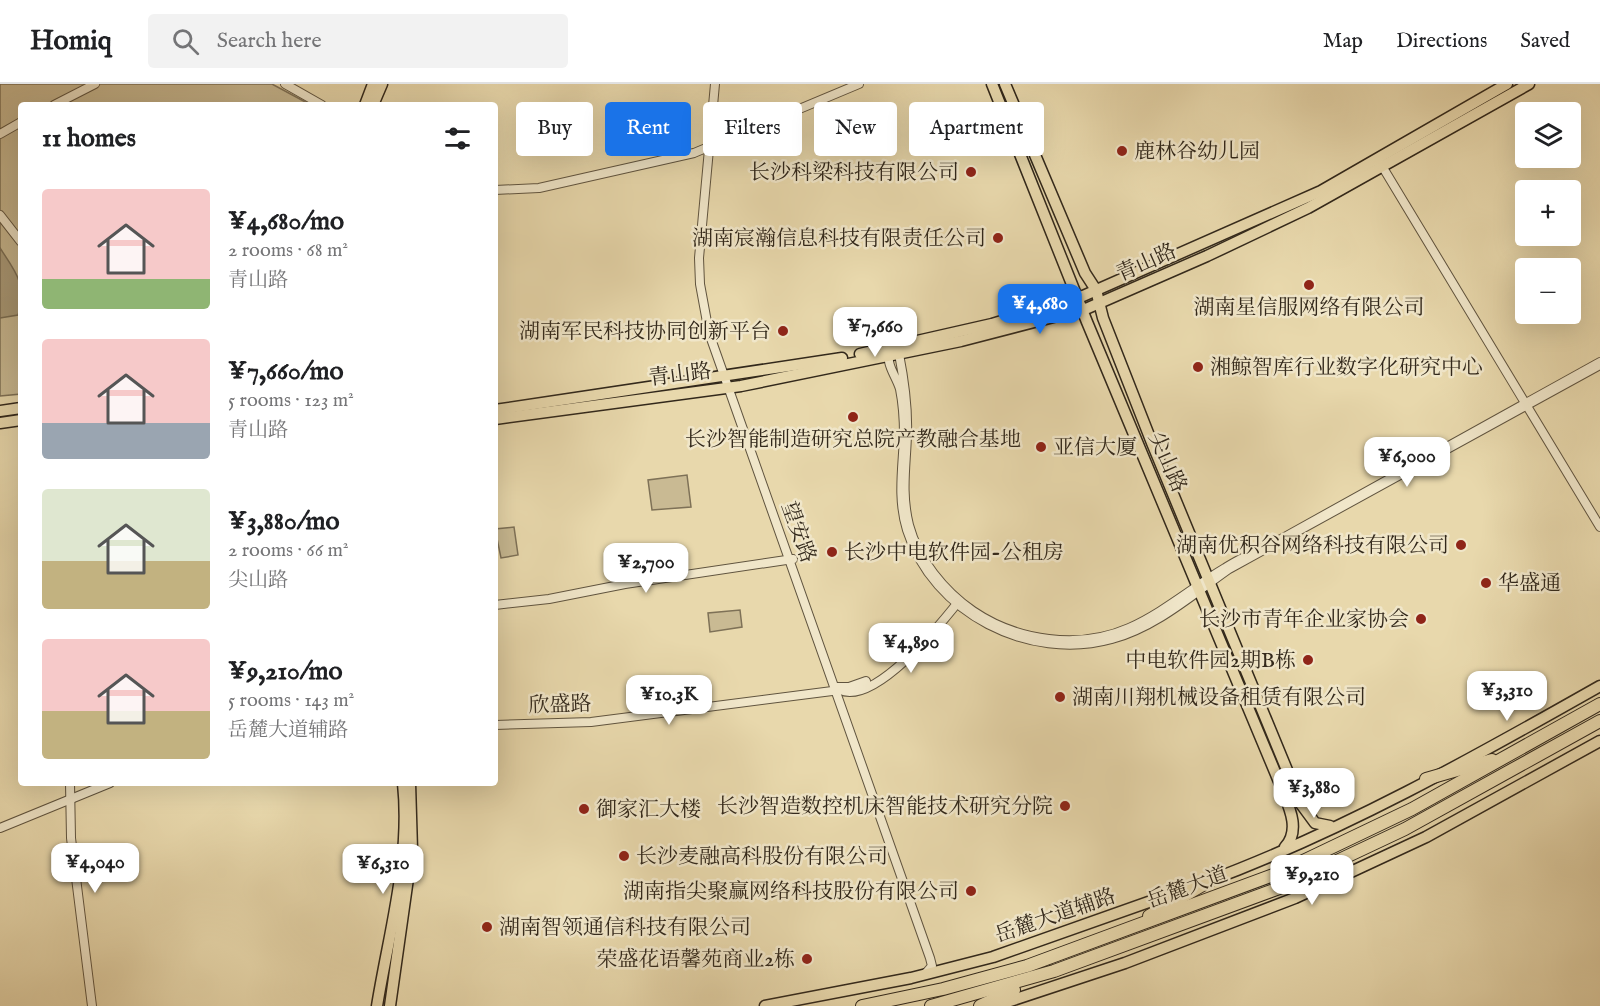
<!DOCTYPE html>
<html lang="en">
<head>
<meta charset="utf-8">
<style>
	body { margin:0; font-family:"IM FELL English","Noto Serif SC",serif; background:#f2f2f2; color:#202124; height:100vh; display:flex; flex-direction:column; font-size:22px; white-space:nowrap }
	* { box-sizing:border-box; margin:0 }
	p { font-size:20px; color:#757577 }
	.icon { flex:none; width:33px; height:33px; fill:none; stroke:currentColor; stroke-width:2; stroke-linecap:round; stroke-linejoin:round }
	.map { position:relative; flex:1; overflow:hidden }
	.panel { position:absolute; left:18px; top:18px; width:480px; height:684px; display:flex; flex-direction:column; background:#fff; border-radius:6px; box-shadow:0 6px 24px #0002 }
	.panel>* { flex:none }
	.top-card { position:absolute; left:516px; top:18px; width:570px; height:54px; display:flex; gap:12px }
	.tools { position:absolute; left:1515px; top:18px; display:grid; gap:12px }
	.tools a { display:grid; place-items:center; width:66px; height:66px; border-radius:6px; background:#fff; box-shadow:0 6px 24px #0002; font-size:30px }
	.price { position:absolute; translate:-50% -51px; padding:0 14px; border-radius:12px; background:#fff; color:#222; font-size:20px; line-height:39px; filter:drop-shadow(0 2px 3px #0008) }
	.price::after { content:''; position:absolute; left:50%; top:36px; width:18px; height:14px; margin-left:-9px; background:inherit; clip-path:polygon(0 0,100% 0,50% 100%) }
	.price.selected { background:#1a73e8; color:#fff }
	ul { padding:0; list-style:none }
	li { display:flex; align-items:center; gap:18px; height:150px; padding:0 24px }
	li span { display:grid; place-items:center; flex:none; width:168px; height:120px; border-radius:6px; color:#555 }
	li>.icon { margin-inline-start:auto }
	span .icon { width:72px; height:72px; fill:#fffc; stroke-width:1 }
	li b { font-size:26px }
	h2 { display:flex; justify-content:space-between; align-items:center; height:72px; padding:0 24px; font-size:26px }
	.tag { padding:0 21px; border-radius:6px; background:#fff; box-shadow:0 6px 24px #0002; font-size:21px; line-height:54px }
	.tag.selected { background:#1a73e8; color:#fff }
	header { display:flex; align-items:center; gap:36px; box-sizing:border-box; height:84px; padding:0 30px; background:#fff; border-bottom:2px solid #e0e0e0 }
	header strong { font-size:28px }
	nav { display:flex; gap:33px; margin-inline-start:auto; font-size:21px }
	.search { width:420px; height:54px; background:#f2f2f2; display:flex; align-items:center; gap:15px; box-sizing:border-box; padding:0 21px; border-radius:6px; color:#757577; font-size:22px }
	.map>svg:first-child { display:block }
	.green { fill:#c9ba93; stroke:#7e7157; stroke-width:1.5 }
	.water { fill:#aa9c7b; stroke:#7a6e55; stroke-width:1.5 }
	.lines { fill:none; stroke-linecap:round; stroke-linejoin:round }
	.minor-casing { stroke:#60543f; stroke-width:10 }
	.major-casing { stroke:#32281b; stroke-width:13 }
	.highway-casing { stroke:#32281b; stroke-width:14 }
	.minor { stroke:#f0e6c9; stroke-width:8 }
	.major { stroke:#e8d8ac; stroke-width:10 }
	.highway { stroke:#e8d8ac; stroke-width:12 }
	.poi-dot { fill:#8f2418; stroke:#f0e6c9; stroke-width:2 }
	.labels { text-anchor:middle; stroke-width:5; stroke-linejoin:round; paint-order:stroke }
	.poi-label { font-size:21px; fill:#32281b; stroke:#f0e6c9; text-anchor:start }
	.street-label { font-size:21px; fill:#32281b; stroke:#f0e6c9 }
</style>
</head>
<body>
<header>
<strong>Homiq</strong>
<div class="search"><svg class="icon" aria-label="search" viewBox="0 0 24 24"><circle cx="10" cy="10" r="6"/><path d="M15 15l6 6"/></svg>Search here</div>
<nav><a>Map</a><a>Directions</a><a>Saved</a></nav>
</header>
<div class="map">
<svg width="1600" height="922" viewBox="0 0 1600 922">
	<rect width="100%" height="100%" fill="#e8d8ac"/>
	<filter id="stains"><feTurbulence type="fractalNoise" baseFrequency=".00333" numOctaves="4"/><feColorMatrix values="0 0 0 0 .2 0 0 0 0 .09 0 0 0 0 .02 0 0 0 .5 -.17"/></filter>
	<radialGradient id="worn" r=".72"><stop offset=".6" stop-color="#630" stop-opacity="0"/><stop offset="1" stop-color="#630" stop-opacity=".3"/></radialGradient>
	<g class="green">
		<polygon points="0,0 272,0 311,21 21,21 21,310 0,312"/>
		<polygon points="687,391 691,423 652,426 648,396"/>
		<polygon points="514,443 518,471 501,474 495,445"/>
		<polygon points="740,526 742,543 710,548 708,529"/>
	</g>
	<path class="water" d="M0 164C15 187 28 201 18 231L0 234Z"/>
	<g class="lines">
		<defs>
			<g id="minor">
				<polyline points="285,0 322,21"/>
				<polyline points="715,0 699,174 700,200 709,249 930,874 932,882 925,890"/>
				<polyline points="54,21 95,0"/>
				<polyline points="0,50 21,38"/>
				<polyline points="1379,77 1600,443"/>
				<polyline points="495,106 539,104 694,69 859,0"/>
				<polyline points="0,131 21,158"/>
				<path d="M1600 278 1281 455C1263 464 1242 473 1225 484 1193 503 1163 529 1129 544 1079 566 1017 557 973 527 944 507 918 475 909 441 901 409 906 382 907 351 908 324 904 295 899 270L891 263C884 280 895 289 900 305 903 320 904 336 904 351 903 383 897 414 907 446 933 529 1029 578 1112 555 1156 543 1192 511 1229 485L1600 281"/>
				<polyline points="495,521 549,515 625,500 793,475"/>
				<polyline points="835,603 849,603 866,597"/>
				<path d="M495 641 591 638 840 606C874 622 940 541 959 517"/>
				<polyline points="70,699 71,754 92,922"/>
				<polyline points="0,744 110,699"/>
			</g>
			<g id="major">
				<path d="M992 0 1087 238 1280 700C1287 719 1302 745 1285 763"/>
				<polyline points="1005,0 1085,189 1096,206 1103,234 1152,359 1301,720 1315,739 1330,742"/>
				<polyline points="365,21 373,0"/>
				<polyline points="373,21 382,0"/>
				<polyline points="860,270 992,240 1083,212 1321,107 1507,0"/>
				<polyline points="495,326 842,274"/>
				<polyline points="0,327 21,324"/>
				<polyline points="495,335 741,302 961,257 1088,224 1207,172 1308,124 1529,0"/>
				<polyline points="0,339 21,336"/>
				<path d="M1206 798C1343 747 1473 674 1600 602"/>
				<path d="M377 922C389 848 411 775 403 699"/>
				<polyline points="390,922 412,766 410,699"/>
				<polyline points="765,922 911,894 993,873 1191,803"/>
				<polyline points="995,922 1125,879 1295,814 1426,753 1600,657"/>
			</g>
			<g id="highway">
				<polyline points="1426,695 1492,676"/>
				<polyline points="1149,832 1213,795"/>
				<polyline points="862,922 943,905 1027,882 1276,790 1412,725 1600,620"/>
				<polyline points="931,922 1054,887 1282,803 1405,745 1600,637"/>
				<polyline points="980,922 1014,906"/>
			</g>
		</defs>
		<use href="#minor" class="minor-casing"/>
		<use href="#major" class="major-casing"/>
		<use href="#highway" class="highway-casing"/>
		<use href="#minor" class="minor"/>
		<use href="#major" class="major"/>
		<use href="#highway" class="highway"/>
	</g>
	<g class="poi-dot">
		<circle cx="1122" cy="67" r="6"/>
		<circle cx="971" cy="88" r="6"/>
		<circle cx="998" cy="154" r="6"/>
		<circle cx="1309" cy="201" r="6"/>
		<circle cx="783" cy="247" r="6"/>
		<circle cx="1198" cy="283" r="6"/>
		<circle cx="853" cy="333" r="6"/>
		<circle cx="1041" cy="363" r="6"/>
		<circle cx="1461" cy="461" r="6"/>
		<circle cx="832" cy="468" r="6"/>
		<circle cx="1486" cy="499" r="6"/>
		<circle cx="1421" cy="535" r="6"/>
		<circle cx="1308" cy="576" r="6"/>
		<circle cx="1060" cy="613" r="6"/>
		<circle cx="1065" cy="722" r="6"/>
		<circle cx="584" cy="725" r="6"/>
		<circle cx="624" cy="772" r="6"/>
		<circle cx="971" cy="807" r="6"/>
		<circle cx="487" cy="843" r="6"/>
		<circle cx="807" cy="875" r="6"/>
	</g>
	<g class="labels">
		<g class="poi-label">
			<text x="1134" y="74">鹿林谷幼儿园</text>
			<text x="959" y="95" text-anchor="end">长沙科梁科技有限公司</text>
			<text x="986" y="161" text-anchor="end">湖南宸瀚信息科技有限责任公司</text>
			<text x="1309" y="230" text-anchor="middle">湖南星信服网络有限公司</text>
			<text x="771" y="254" text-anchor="end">湖南军民科技协同创新平台</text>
			<text x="1210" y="290">湘鲸智库行业数字化研究中心</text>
			<text x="853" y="362" text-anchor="middle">长沙智能制造研究总院产教融合基地</text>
			<text x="1053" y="370">亚信大厦</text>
			<text x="1449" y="468" text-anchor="end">湖南优积谷网络科技有限公司</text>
			<text x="844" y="475">长沙中电软件园-公租房</text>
			<text x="1498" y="506">华盛通</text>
			<text x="1409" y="542" text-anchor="end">长沙市青年企业家协会</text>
			<text x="1296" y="583" text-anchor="end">中电软件园2期B栋</text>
			<text x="1072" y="620">湖南川翔机械设备租赁有限公司</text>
			<text x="1053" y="729" text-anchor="end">长沙智造数控机床智能技术研究分院</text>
			<text x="596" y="732">御家汇大楼</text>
			<text x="636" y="779">长沙麦融高科股份有限公司</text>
			<text x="959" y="814" text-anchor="end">湖南指尖聚赢网络科技股份有限公司</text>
			<text x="499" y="850">湖南智领通信科技有限公司</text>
			<text x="795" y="882" text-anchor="end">荣盛花语馨苑商业2栋</text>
		</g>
		<g class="street-label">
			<text transform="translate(1146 178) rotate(-24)" y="7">青山路</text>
			<text transform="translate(680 290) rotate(-7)" y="7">青山路</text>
			<text transform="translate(1168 378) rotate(66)" y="7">尖山路</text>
			<text transform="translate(799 448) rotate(70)" y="7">望安路</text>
			<text transform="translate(560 620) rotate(-2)" y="7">欣盛路</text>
			<text transform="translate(1187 803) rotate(-20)" y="7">岳麓大道</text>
			<text transform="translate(1055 831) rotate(-19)" y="7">岳麓大道辅路</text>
		</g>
	</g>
	<rect width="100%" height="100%" filter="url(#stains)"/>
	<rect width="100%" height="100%" fill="url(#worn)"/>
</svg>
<div class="tools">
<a><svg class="icon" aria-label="layers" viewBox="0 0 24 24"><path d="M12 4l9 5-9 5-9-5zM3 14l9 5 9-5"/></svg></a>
<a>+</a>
<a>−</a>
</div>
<b class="price selected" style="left:1040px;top:251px">¥4,680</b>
<b class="price" style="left:875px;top:274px">¥7,660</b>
<b class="price" style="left:1407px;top:404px">¥6,000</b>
<b class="price" style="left:646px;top:510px">¥2,700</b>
<b class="price" style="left:911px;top:590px">¥4,890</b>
<b class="price" style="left:1507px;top:638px">¥3,310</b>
<b class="price" style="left:669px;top:642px">¥10.3K</b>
<b class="price" style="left:1314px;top:735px">¥3,880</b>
<b class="price" style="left:95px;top:810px">¥4,040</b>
<b class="price" style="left:383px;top:811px">¥6,310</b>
<b class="price" style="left:1312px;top:822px">¥9,210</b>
<div class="top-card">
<a class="tag">Buy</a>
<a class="tag selected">Rent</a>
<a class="tag">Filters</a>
<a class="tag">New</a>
<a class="tag">Apartment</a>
</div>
<section class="panel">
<h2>11 homes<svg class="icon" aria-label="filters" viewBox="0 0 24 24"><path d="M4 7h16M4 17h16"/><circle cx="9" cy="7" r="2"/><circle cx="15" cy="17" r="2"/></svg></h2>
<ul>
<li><span style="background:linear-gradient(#f6c9c9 75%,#8fb573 0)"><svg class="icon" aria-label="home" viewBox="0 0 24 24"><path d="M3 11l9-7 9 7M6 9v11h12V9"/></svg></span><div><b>¥4,680/mo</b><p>2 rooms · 68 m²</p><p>青山路</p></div></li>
<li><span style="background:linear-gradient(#f6c9c9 70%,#9aa5b1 0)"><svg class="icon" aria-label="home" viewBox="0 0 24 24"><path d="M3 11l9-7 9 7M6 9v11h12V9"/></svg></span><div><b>¥7,660/mo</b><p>5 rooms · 123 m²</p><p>青山路</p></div></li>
<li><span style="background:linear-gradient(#dfe7d0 60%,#c2b280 0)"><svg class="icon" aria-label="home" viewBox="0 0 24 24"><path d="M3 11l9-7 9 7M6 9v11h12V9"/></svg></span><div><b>¥3,880/mo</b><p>2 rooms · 66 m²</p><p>尖山路</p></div></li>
<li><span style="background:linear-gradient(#f6c9c9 60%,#c2b280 0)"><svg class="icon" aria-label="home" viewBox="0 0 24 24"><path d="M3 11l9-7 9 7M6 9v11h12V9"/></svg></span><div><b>¥9,210/mo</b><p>5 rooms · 143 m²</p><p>岳麓大道辅路</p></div></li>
</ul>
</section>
</div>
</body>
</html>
